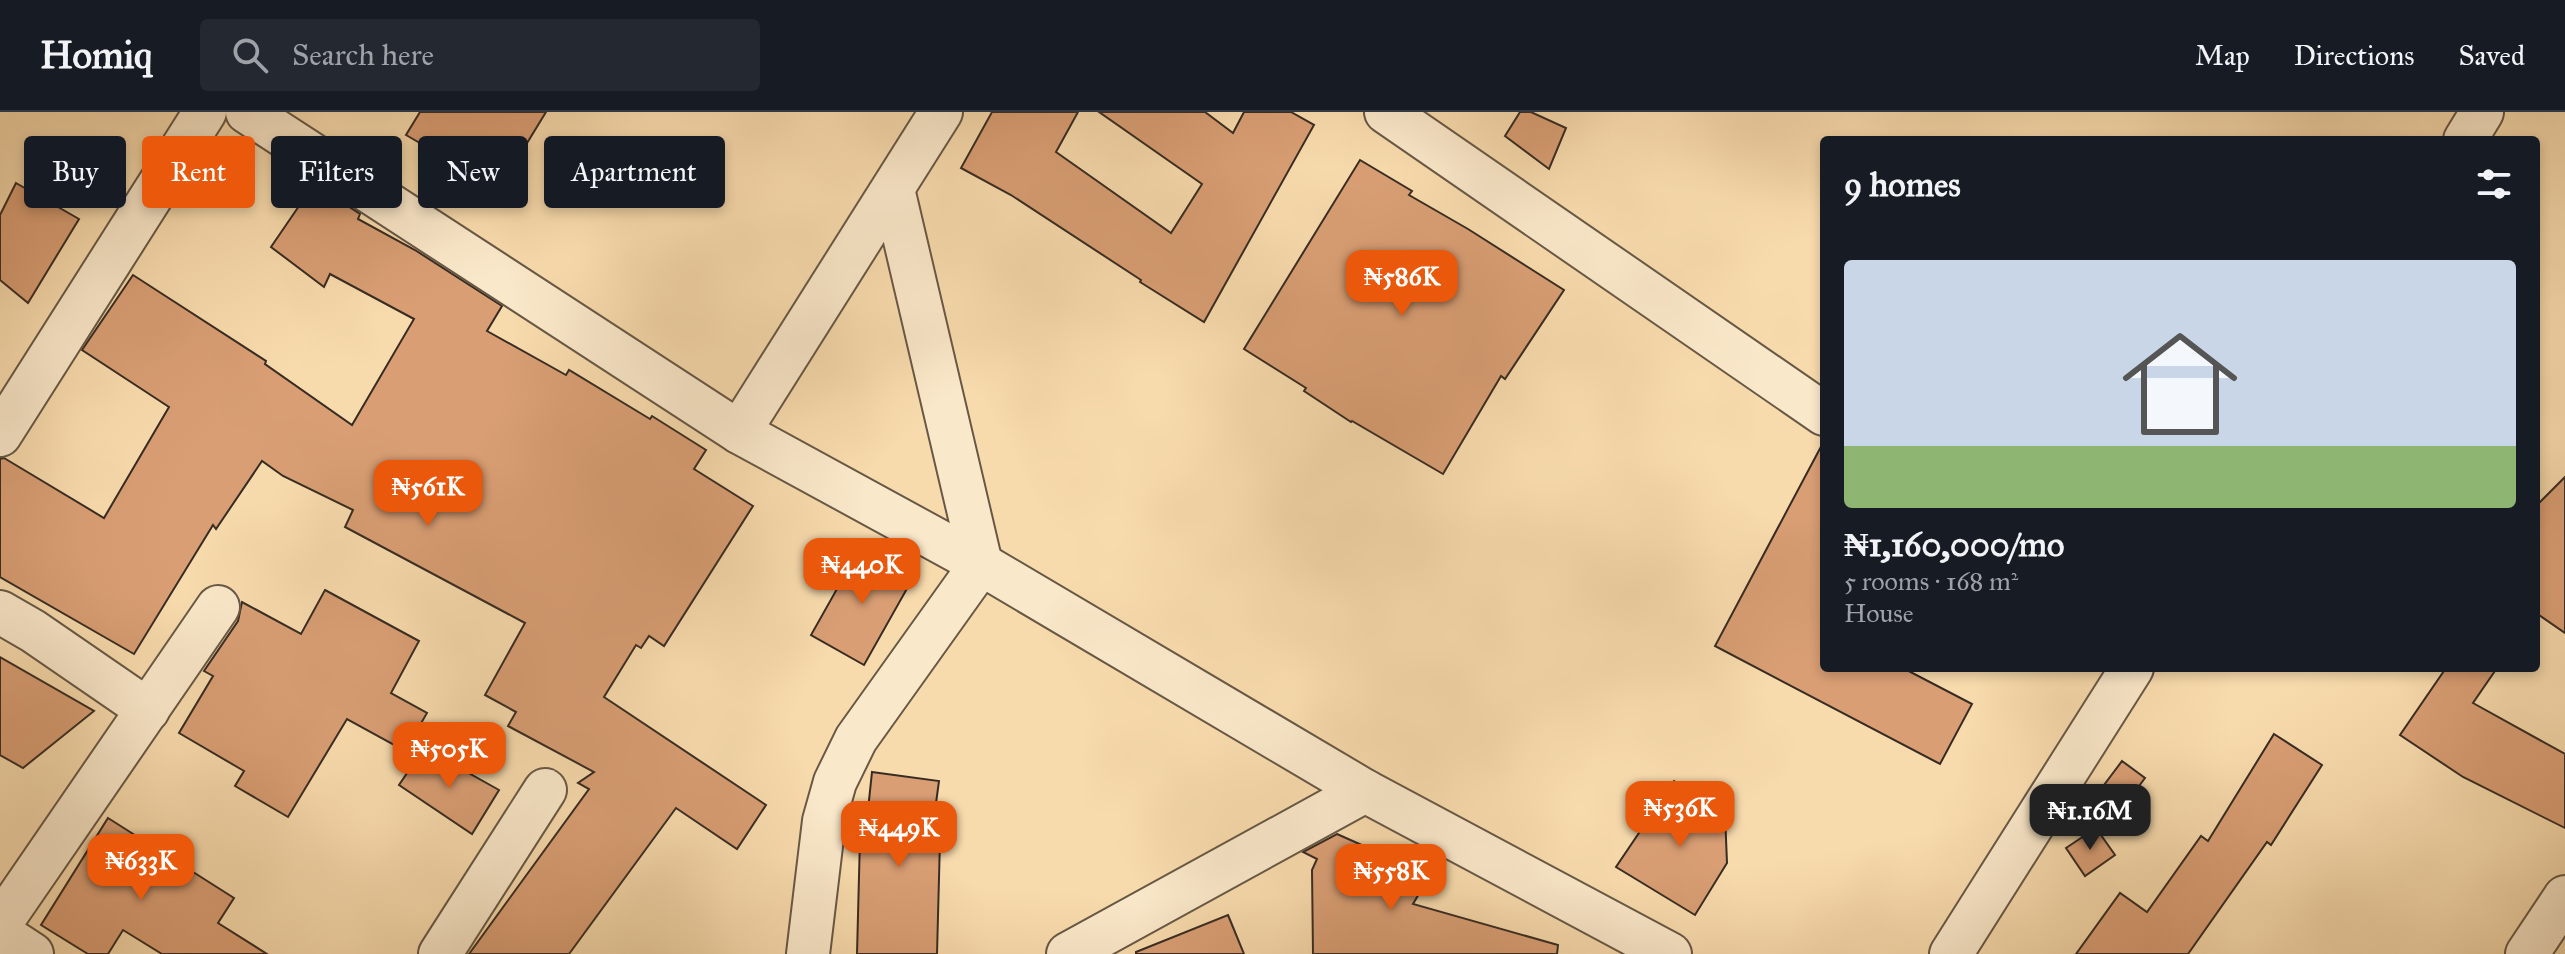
<!DOCTYPE html>
<html lang="en">
<head>
<meta charset="utf-8">
<style>
	body { margin:0; font-family:"IM FELL Great Primer",serif; background:#242831; color:#f1f3f6; height:100vh; display:flex; flex-direction:column; font-size:30px; white-space:nowrap }
	* { box-sizing:border-box; margin:0 }
	p { font-size:26px; color:#9ea1a6 }
	.icon { flex:none; width:44px; height:44px; fill:none; stroke:currentColor; stroke-width:2; stroke-linecap:round; stroke-linejoin:round }
	.map { position:relative; flex:1; overflow:hidden }
	.sheet { position:absolute; left:1820px; top:24px; width:720px; height:536px; display:flex; flex-direction:column; background:#171b24; border-radius:8px; box-shadow:0 4px 12px #0003 }
	.sheet>* { flex:none }
	.top-card { position:absolute; left:24px; top:24px; width:760px; height:72px; display:flex; gap:16px }
	.price { position:absolute; translate:-50% -68px; padding:0 18px; border-radius:16px; background:#ea580c; color:#fff; font-size:26px; line-height:52px; filter:drop-shadow(0 2px 4px #0008) }
	.price::after { content:''; position:absolute; left:50%; top:48px; width:24px; height:18px; margin-left:-12px; background:inherit; clip-path:polygon(0 0,100% 0,50% 100%) }
	.price.current { background:#222; color:#fff }
	ul { padding:0; list-style:none }
	li { display:grid; align-content:center; gap:16px; height:424px; padding:0 24px }
	li span { display:grid; place-items:center; height:248px; border-radius:8px; color:#555 }
	li>.icon { margin-inline-start:auto }
	span .icon { width:144px; height:144px; fill:#fffc; stroke-width:1 }
	li b { font-size:34px }
	h2 { display:flex; justify-content:space-between; align-items:center; height:96px; padding:0 24px; font-size:34px }
	.chip { padding:0 28px; border-radius:8px; background:#171b24; box-shadow:0 4px 12px #0003; font-size:28px; line-height:72px }
	.chip.current { background:#ea580c; color:#fff }
	header { display:flex; align-items:center; gap:48px; box-sizing:border-box; height:112px; padding:0 40px; background:#171b24; border-bottom:2px solid #363941 }
	header strong { font-size:38px }
	nav { display:flex; gap:44px; margin-inline-start:auto; font-size:28px }
	.search { width:560px; height:72px; background:#242831; display:flex; align-items:center; gap:20px; box-sizing:border-box; padding:0 28px; border-radius:8px; color:#9ea1a6; font-size:30px }
	.map>svg:first-child { display:block }
	.building { fill:#d99e74; stroke:#372c23; stroke-width:2 }
	.lines { fill:none; stroke-linecap:round; stroke-linejoin:round }
	.minor-casing { stroke:#675846; stroke-width:46 }
	.minor { stroke:#fae8ca; stroke-width:42 }
</style>
</head>
<body>
<header>
<strong>Homiq</strong>
<div class="search"><svg class="icon" aria-label="search" viewBox="0 0 24 24"><circle cx="10" cy="10" r="6"/><path d="M15 15l6 6"/></svg>Search here</div>
<nav><a>Map</a><a>Directions</a><a>Saved</a></nav>
</header>
<div class="map">
<svg width="2565" height="842" viewBox="0 0 2565 842">
	<rect width="100%" height="100%" fill="#f8dbad"/>
	<filter id="stains"><feTurbulence type="fractalNoise" baseFrequency=".0025" numOctaves="4"/><feColorMatrix values="0 0 0 0 .2 0 0 0 0 .09 0 0 0 0 .02 0 0 0 .5 -.17"/></filter>
	<radialGradient id="worn" r=".72"><stop offset=".6" stop-color="#630" stop-opacity="0"/><stop offset="1" stop-color="#630" stop-opacity=".3"/></radialGradient>
	<g class="building">
		<polygon points="420,0 546,0 499,77 406,23"/>
		<polygon points="992,0 1078,0 1056,40 1171,121 1202,72 1099,0 1205,0 1233,21 1244,0 1291,0 1314,13 1204,210 1140,170 1141,168 1011,83 961,56"/>
		<polygon points="1520,0 1531,0 1566,16 1549,57 1505,24"/>
		<polygon points="1360,48 1412,79 1409,83 1468,117 1564,178 1505,267 1501,264 1443,362 1352,309 1351,310 1304,279 1306,276 1244,237"/>
		<polygon points="16,71 79,107 28,191 0,168 0,103"/>
		<polygon points="314,72 360,102 358,107 415,138 502,194 487,219 566,263 569,258 650,307 652,304 706,338 694,357 753,394 664,534 649,524 641,536 636,533 604,585 766,693 737,737 676,696 569,842 469,842 589,677 578,671 594,660 508,614 516,600 485,583 525,511 345,415 353,398 283,364 262,349 216,417 213,413 134,542 0,465 0,347 4,346 104,406 169,295 82,238 133,163 266,249 265,252 352,313 414,207 330,162 324,175 271,135"/>
		<polygon points="1824,329 1824,556 1903,556 1972,592 1940,652 1715,534"/>
		<polygon points="2565,365 2565,521 2536,501 2536,394"/>
		<polygon points="860,436 913,466 864,553 811,523"/>
		<polygon points="325,478 419,529 391,581 427,601 405,639 347,607 288,705 235,674 244,659 179,621 213,564 204,559 238,509 242,490 301,522"/>
		<polygon points="0,545 94,599 23,656 0,643"/>
		<polygon points="2446,556 2497,556 2473,591 2565,642 2565,716 2463,665 2400,623"/>
		<polygon points="2274,622 2322,653 2271,733 2267,730 2188,842 2076,842 2120,781 2147,800 2201,724 2208,729"/>
		<polygon points="424,636 499,678 472,722 399,673"/>
		<polygon points="2122,649 2145,666 2121,698 2098,681"/>
		<polygon points="872,660 939,669 931,728 940,728 937,842 857,842 860,726 865,726"/>
		<polygon points="1674,669 1725,702 1727,751 1695,803 1616,755"/>
		<polygon points="108,706 234,786 218,811 267,842 162,842 123,818 108,842 88,842 41,813"/>
		<polygon points="2096,716 2115,743 2085,764 2066,736"/>
		<polygon points="1337,722 1391,746 1388,754 1423,775 1413,792 1558,833 1557,842 1313,842 1312,758 1317,747 1303,740"/>
		<polygon points="1228,803 1244,842 1136,842 1136,840"/>
	</g>
	<g class="lines">
		<defs>
			<g id="minor">
				<polyline points="247,0 739,320 981,452 1365,679 1670,842"/>
				<polyline points="1386,0 1824,302"/>
				<polyline points="2465,28 2482,0"/>
				<polyline points="739,320 941,0"/>
				<polyline points="0,323 205,0"/>
				<polyline points="0,500 33,519 148,598"/>
				<polyline points="0,812 218,495"/>
				<polyline points="0,821 32,842"/>
				<polyline points="440,842 545,678"/>
				<polyline points="808,842 824,709 835,670 856,627 981,452 893,77"/>
				<polyline points="1068,842 1365,679"/>
				<polyline points="1951,842 2132,556"/>
				<polyline points="2527,842 2565,785"/>
			</g>
		</defs>
		<use href="#minor" class="minor-casing"/>
		<use href="#minor" class="minor"/>
	</g>
	<rect width="100%" height="100%" filter="url(#stains)"/>
	<rect width="100%" height="100%" fill="url(#worn)"/>
</svg>
<b class="price" style="left:1402px;top:206px">₦586K</b>
<b class="price" style="left:428px;top:416px">₦561K</b>
<b class="price" style="left:862px;top:494px">₦440K</b>
<b class="price" style="left:449px;top:678px">₦505K</b>
<b class="price" style="left:1680px;top:737px">₦536K</b>
<b class="price current" style="left:2090px;top:740px">₦1.16M</b>
<b class="price" style="left:899px;top:757px">₦449K</b>
<b class="price" style="left:141px;top:790px">₦633K</b>
<b class="price" style="left:1391px;top:800px">₦558K</b>
<div class="top-card">
<a class="chip">Buy</a>
<a class="chip current">Rent</a>
<a class="chip">Filters</a>
<a class="chip">New</a>
<a class="chip">Apartment</a>
</div>
<section class="sheet">
<h2>9 homes<svg class="icon" aria-label="filters" viewBox="0 0 24 24"><path d="M4 7h16M4 17h16"/><circle cx="9" cy="7" r="2"/><circle cx="15" cy="17" r="2"/></svg></h2>
<ul>
<li><span style="background:linear-gradient(#c9d6e8 75%,#8fb573 0)"><svg class="icon" aria-label="home" viewBox="0 0 24 24"><path d="M3 11l9-7 9 7M6 9v11h12V9"/></svg></span><div><b>₦1,160,000/mo</b><p>5 rooms · 168 m²</p><p>House</p></div></li>
</ul>
</section>
</div>
</body>
</html>
